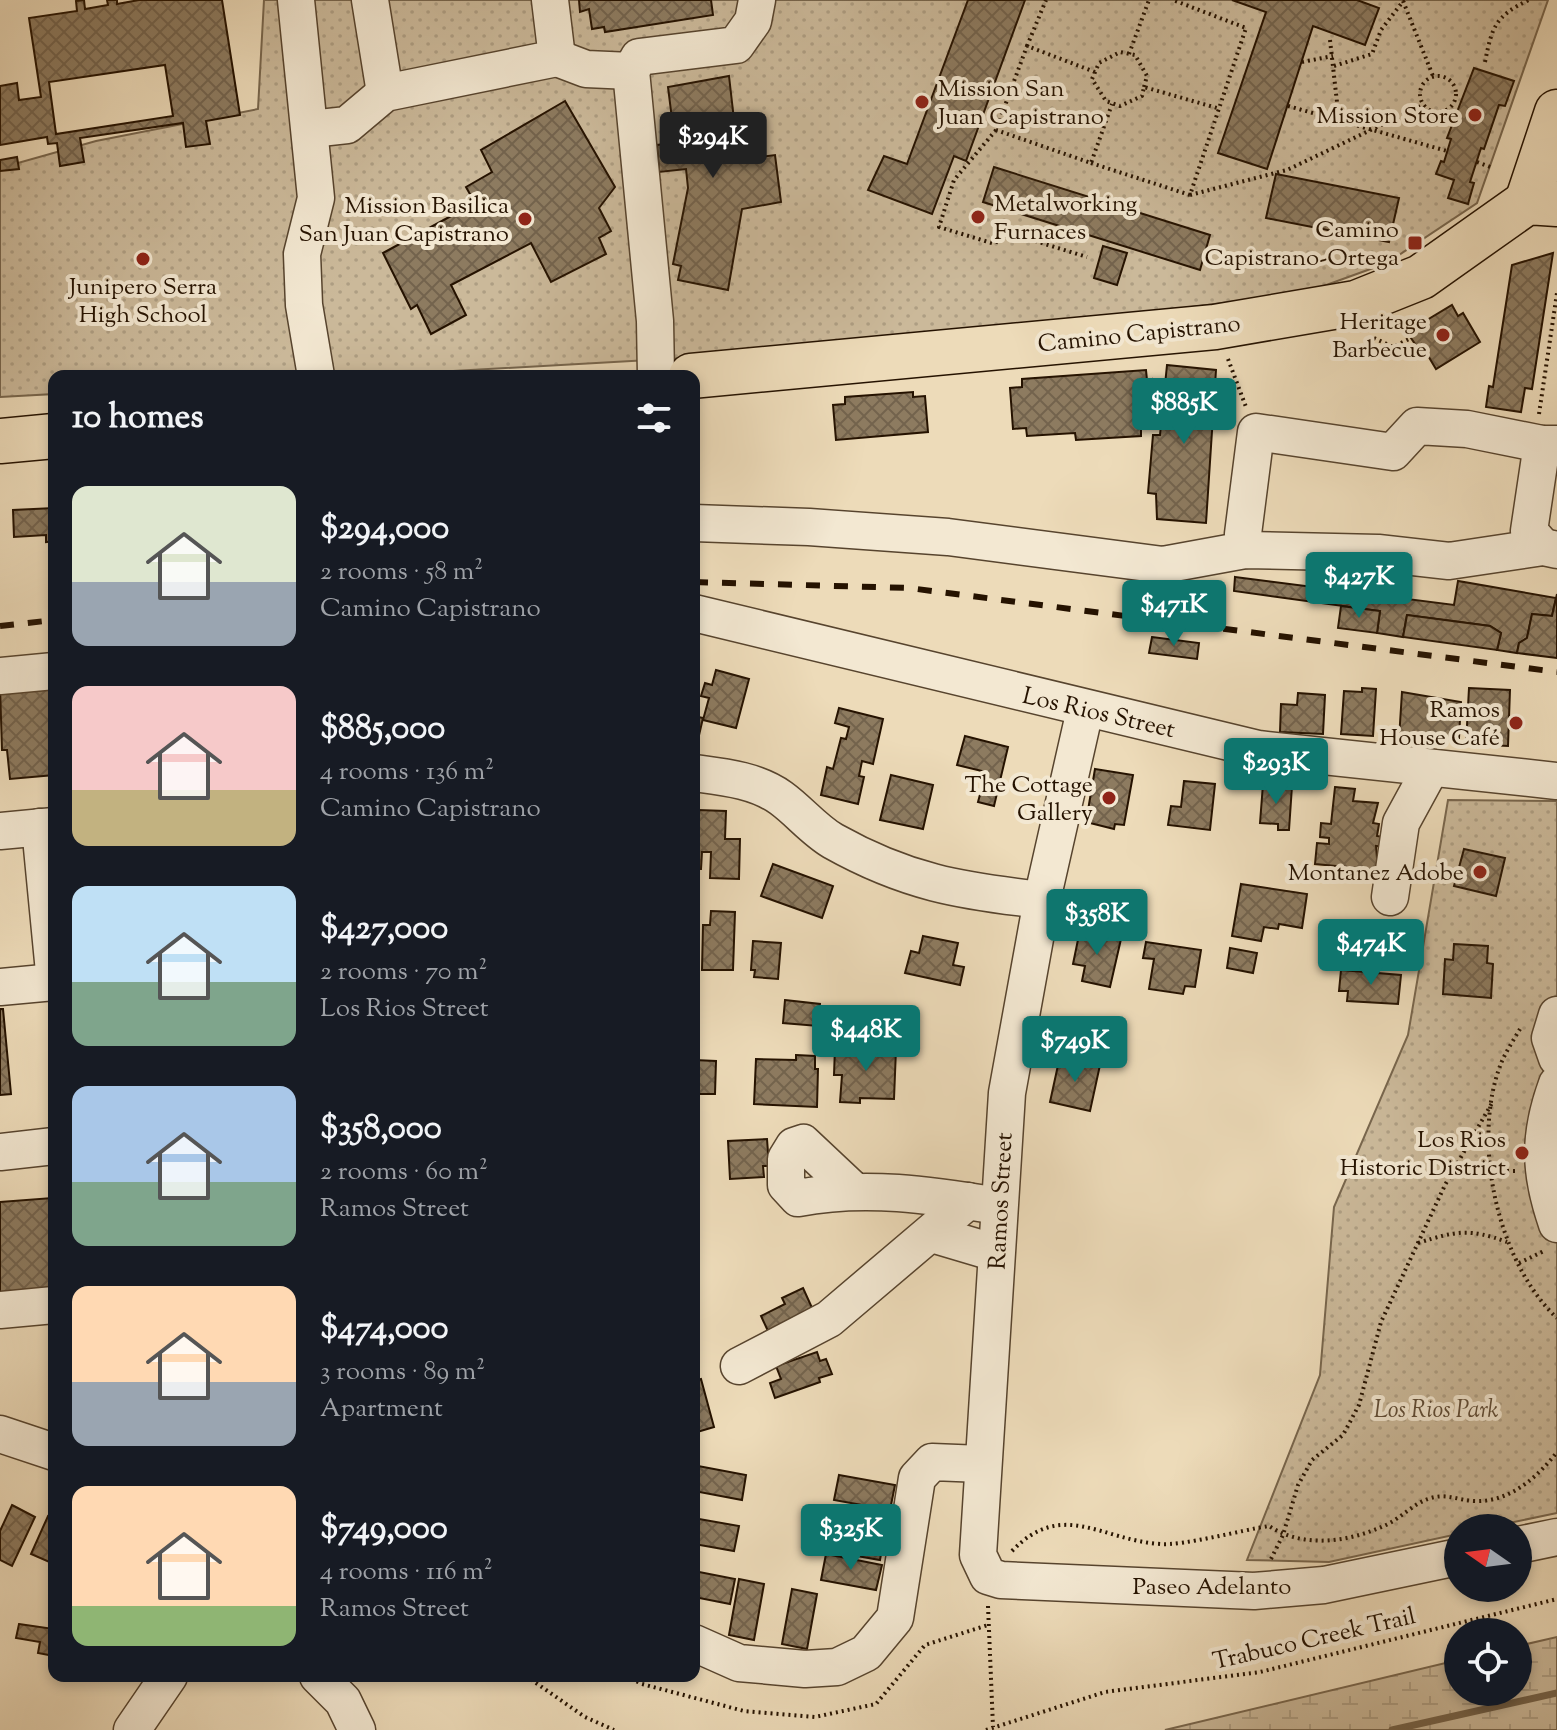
<!DOCTYPE html>
<html lang="en">
<head>
<meta charset="utf-8">
<style>
	body { margin:0; font-family:"Sorts Mill Goudy",serif; background:#242831; color:#f1f3f6; height:100vh; display:flex; flex-direction:column; font-size:30px; white-space:nowrap }
	* { box-sizing:border-box; margin:0 }
	p { font-size:26px; color:#9ea1a6 }
	.icon { flex:none; width:44px; height:44px; fill:none; stroke:currentColor; stroke-width:2; stroke-linecap:round; stroke-linejoin:round }
	.map { position:relative; flex:1; overflow:hidden }
	.drawer { position:absolute; left:48px; top:370px; width:652px; height:1312px; display:flex; flex-direction:column; background:#171b24; border-radius:16px; box-shadow:0 4px 12px #0003 }
	.drawer>* { flex:none }
	.needle { width:52px; rotate:284deg }
	.buttons { position:absolute; left:1444px; top:1514px; display:grid; gap:16px }
	.buttons a { display:grid; place-items:center; width:88px; height:88px; border-radius:50%; background:#171b24; box-shadow:0 4px 12px #0003; font-size:40px }
	.price { position:absolute; translate:-50% -68px; padding:0 18px; border-radius:8px; background:#0f766e; color:#fff; font-size:26px; line-height:52px; filter:drop-shadow(0 2px 4px #0008) }
	.price::after { content:''; position:absolute; left:50%; top:48px; width:24px; height:18px; margin-left:-12px; background:inherit; clip-path:polygon(0 0,100% 0,50% 100%) }
	.price.current { background:#222; color:#fff }
	ul { padding:0; list-style:none }
	li { display:flex; align-items:center; gap:24px; height:200px; padding:0 24px }
	li span { display:grid; place-items:center; flex:none; width:224px; height:160px; border-radius:16px; color:#555 }
	li>.icon { margin-inline-start:auto }
	span .icon { width:96px; height:96px; fill:#fffc; stroke-width:1 }
	li b { font-size:34px }
	h2 { display:flex; justify-content:space-between; align-items:center; height:96px; padding:0 24px; font-size:34px }
	.map>svg:first-child { display:block }
	.wetland { fill:url(#wetland-marsh); stroke:#78664d; stroke-width:2 }
	.park { fill:url(#park-dots); stroke:#78664d; stroke-width:2 }
	.lines { fill:none; stroke-linecap:round; stroke-linejoin:round }
	.stream { stroke:#746249; stroke-width:7 }
	.building { fill:url(#building-cross-hatch); stroke:#251200; stroke-width:2; fill-rule:evenodd }
	.minor-casing { stroke:#57442e; stroke-width:39 }
	.major-casing { stroke:#251200; stroke-width:47 }
	.path { stroke:#251200; stroke-width:4; stroke-dasharray:2 4; stroke-linecap:butt }
	.minor { stroke:#f3e8d2; stroke-width:36 }
	.major { stroke:#eddbb9; stroke-width:44 }
	.rail { stroke:#251200; stroke-width:6; stroke-dasharray:14 14; stroke-linecap:butt }
	.poi-dot { fill:#8f2418; stroke:#f3e8d2; stroke-width:3 }
	.labels { text-anchor:middle; stroke-width:8; stroke-linejoin:round; paint-order:stroke }
	.poi-label { font-size:24px; fill:#251200; stroke:#f3e8d2; text-anchor:end }
	.street-label { font-size:24px; fill:#251200; stroke:#f3e8d2 }
	.park-label { font-size:24px; font-style:italic; fill:#5f4c36; stroke:#f3e8d2 }
</style>
</head>
<body>
<div class="map">
<svg width="1557" height="1730" viewBox="0 0 1557 1730">
	<defs>
		<pattern id="wetland-marsh" width="20" height="14" patternUnits="userSpaceOnUse" patternTransform="scale(2)"><rect width="20" height="14" fill="#cbb99a"/><path d="M1 5h8M5 5V1M11 12h8M15 12V8" fill="none" stroke="#ae9e83"/></pattern>
		<pattern id="park-dots" width="8" height="8" patternUnits="userSpaceOnUse" patternTransform="scale(2)"><rect width="8" height="8" fill="#cbb99a"/><path d="M2 2h.1M6 6h.1" fill="none" stroke="#ae9e83" stroke-width="1.8" stroke-linecap="round"/></pattern>
		<pattern id="building-cross-hatch" width="8" height="8" patternUnits="userSpaceOnUse" patternTransform="scale(2)"><rect width="8" height="8" fill="#8d7b60"/><path d="M0 0l8 8M0 8l8-8" fill="none" stroke="#73634d"/></pattern>
	</defs>
	<rect width="100%" height="100%" fill="#eddbb9"/>
	<filter id="stains"><feTurbulence type="fractalNoise" baseFrequency=".0025" numOctaves="4"/><feColorMatrix values="0 0 0 0 .2 0 0 0 0 .09 0 0 0 0 .02 0 0 0 .5 -.17"/></filter>
	<radialGradient id="worn" r=".72"><stop offset=".6" stop-color="#630" stop-opacity="0"/><stop offset="1" stop-color="#630" stop-opacity=".3"/></radialGradient>
	<polygon class="wetland" points="1557,1637 1557,1730 1165,1730 1458,1660 1458,1692 1518,1692 1518,1646"/>
	<g class="park">
		<polygon points="264,0 1548,0 1477,203 1387,263 1307,292 1130,315 771,353 366,376 54,376 54,394 0,397 0,168 96,141 258,109"/>
		<polygon points="1448,800 1557,801 1557,1513 1485,1528 1458,1528 1458,1534 1329,1562 1247,1560 1320,1375 1334,1207 1408,1035"/>
	</g>
	<g class="lines">
		<polyline class="stream" points="1392,1730 1557,1693"/>
	</g>
	<g class="building">
		<path d="M84 0 85 9 108 5 107 0H117V4L139 0H222L240 115 206 121 210 144 186 147 183 123 80 138 84 162 60 166 57 143 48 144 47 137 0 145V86L17 83 19 100 41 97 29 18 77 11 76 1ZM165 65 173 116 56 134 49 82Z"/>
		<polygon points="579,0 711,0 713,15 605,32 604,27 592,29 589,9 580,12"/>
		<polygon points="968,0 1025,0 966,161 954,156 932,214 868,190 884,156 907,164"/>
		<polygon points="1232,0 1357,0 1379,8 1365,45 1313,26 1267,169 1218,153 1266,12"/>
		<polygon points="1474,68 1514,81 1505,106 1499,105 1484,149 1481,148 1470,182 1474,183 1468,204 1448,198 1454,180 1436,174 1441,161 1444,162 1451,139 1447,138"/>
		<polygon points="729,76 737,146 750,143 752,158 775,155 781,202 742,209 728,290 678,280 681,266 673,264 688,188 686,169 659,172 657,145 675,143 668,87"/>
		<polygon points="565,101 615,187 599,208 611,231 599,238 606,254 551,282 531,243 451,285 466,315 431,334 417,305 411,309 383,253 475,203 466,187 492,172 481,150"/>
		<polygon points="17,157 19,169 0,171 0,160"/>
		<polygon points="994,167 1210,235 1200,270 983,202"/>
		<polygon points="1276,174 1399,198 1389,242 1266,218"/>
		<polygon points="1103,246 1127,253 1117,285 1094,278"/>
		<polygon points="1553,253 1532,389 1525,388 1521,412 1486,407 1489,386 1493,387 1512,265"/>
		<polygon points="1452,305 1458,316 1463,313 1480,342 1436,369 1421,344 1417,347 1407,332"/>
		<polygon points="1167,365 1216,370 1206,523 1157,519 1156,494 1148,493 1153,435 1160,435"/>
		<polygon points="1146,370 1147,380 1152,379 1155,408 1149,409 1151,425 1141,426 1141,436 1076,440 1075,433 1027,436 1026,428 1013,429 1010,388 1022,387 1022,379"/>
		<polygon points="913,392 913,397 925,396 928,432 836,440 833,405 845,404 845,397"/>
		<polygon points="54,508 54,541 46,542 46,535 14,537 13,510"/>
		<polygon points="1235,577 1454,605 1458,581 1556,598 1552,616 1532,614 1527,638 1519,643 1517,653 1497,650 1501,633 1490,626 1407,615 1403,637 1377,633 1380,611 1234,591"/>
		<polygon points="1557,594 1557,658 1517,653 1519,643 1527,638 1532,614 1552,616"/>
		<polygon points="1341,606 1380,611 1377,633 1338,628"/>
		<polygon points="1407,615 1490,626 1501,633 1497,650 1403,637"/>
		<polygon points="1152,637 1199,643 1197,659 1149,653"/>
		<polygon points="716,670 749,679 736,728 703,720 709,698 701,696 705,683 712,685"/>
		<polygon points="54,682 54,775 10,779 7,750 2,750 0,687"/>
		<polygon points="1362,688 1376,689 1373,736 1341,734 1344,691 1362,692"/>
		<polygon points="1469,688 1510,690 1508,746 1466,744"/>
		<polygon points="1402,692 1461,702 1459,738 1422,736 1422,741 1399,739"/>
		<polygon points="1298,693 1325,695 1323,734 1280,732 1281,704 1297,705"/>
		<polygon points="839,708 883,719 873,764 862,761 859,776 864,777 858,804 821,795 827,767 833,769 841,738 846,739 849,727 835,723"/>
		<polygon points="694,716 703,718 697,744 694,743"/>
		<polygon points="965,736 1008,747 994,806 978,802 986,772 957,765"/>
		<polygon points="1095,769 1133,775 1124,825 1115,824 1114,829 1086,822"/>
		<polygon points="891,775 933,785 923,829 880,820"/>
		<polygon points="1184,781 1215,784 1210,830 1168,825 1171,806 1181,807"/>
		<polygon points="1263,784 1292,786 1289,830 1278,830 1278,824 1260,823"/>
		<polygon points="1335,787 1355,789 1353,801 1378,803 1373,823 1379,824 1377,836 1383,837 1383,847 1376,846 1378,870 1315,864 1317,843 1329,844 1329,838 1320,837 1321,823 1331,824"/>
		<polygon points="698,810 726,811 725,839 740,839 739,879 710,878 711,852 702,852 701,869 694,869 694,822 698,822"/>
		<polygon points="1464,849 1505,858 1496,896 1454,886"/>
		<polygon points="773,864 833,886 822,918 761,896"/>
		<polygon points="1241,884 1307,894 1302,928 1279,924 1278,929 1264,927 1261,941 1232,936"/>
		<polygon points="694,905 699,905 697,960 694,960"/>
		<polygon points="711,911 735,912 733,970 702,970 703,925 710,925"/>
		<polygon points="1080,930 1121,939 1110,987 1082,981 1085,966 1073,964"/>
		<polygon points="923,936 958,943 953,965 964,967 960,985 905,973 911,951 919,953"/>
		<polygon points="753,941 781,943 778,979 754,977 755,970 751,970"/>
		<polygon points="1146,942 1201,950 1195,987 1185,986 1183,994 1149,989 1154,959 1143,958"/>
		<polygon points="1454,944 1488,946 1487,963 1493,964 1491,998 1443,994 1445,959 1453,960"/>
		<polygon points="1230,948 1257,953 1253,973 1227,968"/>
		<polygon points="1341,970 1401,975 1398,1004 1347,1001 1348,991 1339,991"/>
		<polygon points="785,1000 820,1004 818,1026 783,1023"/>
		<polygon points="0,1009 3,1009 11,1094 0,1095"/>
		<polygon points="835,1047 896,1049 894,1099 860,1098 860,1103 840,1102 842,1075 834,1075"/>
		<polygon points="796,1055 815,1056 815,1069 818,1069 817,1107 754,1104 756,1059 796,1060"/>
		<polygon points="1060,1056 1100,1065 1090,1111 1050,1102"/>
		<polygon points="694,1060 716,1061 715,1094 694,1094"/>
		<polygon points="767,1139 769,1166 763,1166 764,1177 730,1179 728,1141"/>
		<polygon points="52,1198 54,1288 0,1293 0,1202"/>
		<polygon points="803,1288 818,1321 773,1342 761,1316 785,1304 782,1298"/>
		<polygon points="817,1352 820,1361 826,1359 832,1374 819,1378 820,1382 775,1398 770,1383 781,1379 776,1366"/>
		<polygon points="701,1379 714,1427 694,1433 694,1381"/>
		<polygon points="698,1466 746,1475 742,1500 694,1491"/>
		<polygon points="839,1475 895,1485 890,1510 834,1500"/>
		<polygon points="12,1505 35,1517 12,1566 0,1560 0,1531"/>
		<polygon points="48,1516 54,1519 54,1564 31,1554"/>
		<polygon points="699,1519 739,1526 734,1551 694,1544"/>
		<polygon points="838,1528 884,1536 880,1560 834,1552"/>
		<polygon points="826,1554 882,1565 876,1590 821,1580"/>
		<polygon points="694,1571 735,1579 730,1604 694,1597"/>
		<polygon points="739,1579 764,1584 754,1640 729,1635"/>
		<polygon points="792,1589 817,1594 807,1649 782,1644"/>
		<polygon points="19,1624 54,1629 54,1656 38,1653 40,1642 16,1638"/>
	</g>
	<g class="lines">
		<defs>
			<g id="minor">
				<polyline points="296,0 316,198 302,254 304,305 316,376"/>
				<polyline points="370,0 385,93"/>
				<polyline points="557,58 586,69 631,71"/>
				<polyline points="311,129 347,125 385,93 557,58 550,0"/>
				<polyline points="656,376 655,321 631,71 639,57 736,45 753,21 757,0"/>
				<polyline points="1542,444 1529,531 1543,547"/>
				<polyline points="694,523 809,527 948,537 1163,565 1245,550 1378,553 1449,561 1543,547 1557,550"/>
				<polyline points="1245,550 1243,534 1256,432 1393,452 1417,426 1467,429 1542,444 1557,444"/>
				<polyline points="694,613 1258,749 1557,781"/>
				<polyline points="0,676 54,671"/>
				<polyline points="1085,710 1042,900 1007,1093 978,1555 988,1576 1001,1580 1254,1591 1324,1585 1458,1557"/>
				<path d="M694 773C724 777 756 780 781 798 799 811 814 830 833 841 906 882 960 891 1042 900"/>
				<polyline points="40,827 54,972"/>
				<polyline points="0,831 54,826"/>
				<polyline points="1390,897 1401,823 1431,768"/>
				<polyline points="0,987 54,982"/>
				<polyline points="1557,1015 1550,1038 1557,1058"/>
				<path d="M1557 1084C1538 1136 1539 1172 1557 1224"/>
				<polyline points="0,1152 54,1146"/>
				<path d="M853 1190 803 1143 794 1146 786 1159V1185L798 1198C865 1185 931 1195 998 1206"/>
				<polyline points="932,1234 996,1253"/>
				<polyline points="0,1310 54,1305"/>
				<polyline points="739,1366 829,1319 968,1201"/>
				<polyline points="0,1434 54,1452"/>
				<polyline points="1518,1545 1557,1537"/>
				<polyline points="694,1643 739,1663 805,1669 837,1667 866,1653 895,1618 917,1478 932,1462 982,1464"/>
				<polyline points="318,1676 343,1701 357,1730"/>
				<polyline points="132,1730 169,1676"/>
			</g>
			<g id="major">
				<polyline points="1527,202 1557,112"/>
				<polyline points="691,376 1215,327 1356,303 1421,277 1527,202 1557,204"/>
				<polyline points="0,441 54,436"/>
			</g>
		</defs>
		<use href="#minor" class="minor-casing"/>
		<use href="#major" class="major-casing"/>
		<g class="path">
			<polyline points="1403,1 1433,76"/>
			<polyline points="1330,40 1339,120"/>
			<polyline points="1027,46 1046,0"/>
			<polyline points="1129,54 1149,0"/>
			<polyline points="1302,62 1333,56"/>
			<path d="M1485 62C1492 27 1495 16 1529 0"/>
			<polyline points="1334,66 1372,54 1381,30 1404,0"/>
			<polyline points="1095,72 1027,46 996,130 1091,163 1112,104"/>
			<circle cx="1438" cy="94" r="18"/>
			<polyline points="1144,87 1147,76 1135,55 1120,52 1099,63 1092,79 1106,101 1120,106 1142,96 1144,87 1217,108"/>
			<polyline points="1288,106 1447,151"/>
			<polyline points="996,130 954,180 939,227 995,244 1003,231 1087,257"/>
			<polyline points="1477,162 1493,168"/>
			<polyline points="1091,163 1190,195 1246,28 1173,0"/>
			<polyline points="1190,195 1287,170 1423,105"/>
			<polyline points="1374,338 1393,347 1411,338"/>
			<polyline points="1228,359 1246,407"/>
			<polyline points="1539,414 1557,293"/>
			<path d="M1520 1029C1514 1039 1507 1050 1502 1061 1470 1138 1497 1262 1557 1318"/>
			<polyline points="1489,1171 1515,1171"/>
			<path d="M1418 1243C1456 1231 1469 1228 1507 1242"/>
			<polyline points="1519,1263 1544,1251"/>
			<path d="M1012 1551C1062 1499 1101 1540 1160 1544 1183 1546 1242 1530 1269 1526 1304 1549 1349 1542 1386 1525 1401 1518 1413 1504 1428 1499 1447 1492 1458 1501 1476 1501 1509 1502 1537 1478 1557 1452"/>
			<polyline points="1271,1559 1283,1535 1298,1485 1312,1460 1343,1435 1359,1405 1381,1322 1445,1185 1492,1103"/>
			<polyline points="988,1606 993,1727"/>
			<polyline points="526,1676 585,1717 614,1730"/>
			<polyline points="626,1676 642,1684 744,1711 815,1717 876,1704 925,1645 988,1625"/>
			<polyline points="986,1730 1105,1692 1260,1672 1557,1599"/>
		</g>
		<use href="#minor" class="minor"/>
		<use href="#major" class="major"/>
		<g class="rail">
			<polyline points="694,582 909,588 1557,672"/>
			<polyline points="0,626 54,620"/>
		</g>
	</g>
	<g class="poi-dot">
		<circle cx="922" cy="102" r="8"/>
		<circle cx="1475" cy="115" r="8"/>
		<circle cx="978" cy="217" r="8"/>
		<circle cx="525" cy="219" r="8"/>
		<rect x="1407" y="235" width="16" height="16" rx="4"/>
		<circle cx="143" cy="259" r="8"/>
		<circle cx="1443" cy="335" r="8"/>
		<circle cx="1516" cy="723" r="8"/>
		<circle cx="1109" cy="798" r="8"/>
		<circle cx="1480" cy="872" r="8"/>
		<circle cx="1522" cy="1153" r="8"/>
	</g>
	<g class="labels">
		<g class="poi-label">
			<text x="938" y="96" text-anchor="start">Mission San<tspan x="938" dy="28">Juan Capistrano</tspan></text>
			<text x="1459" y="123">Mission Store</text>
			<text x="994" y="211" text-anchor="start">Metalworking<tspan x="994" dy="28">Furnaces</tspan></text>
			<text x="509" y="213">Mission Basilica<tspan x="509" dy="28">San Juan Capistrano</tspan></text>
			<text x="1399" y="237">Camino<tspan x="1399" dy="28">Capistrano-Ortega</tspan></text>
			<text x="143" y="294" text-anchor="middle">Junipero Serra<tspan x="143" dy="28">High School</tspan></text>
			<text x="1427" y="329">Heritage<tspan x="1427" dy="28">Barbecue</tspan></text>
			<text x="1500" y="717">Ramos<tspan x="1500" dy="28">House Café</tspan></text>
			<text x="1093" y="792">The Cottage<tspan x="1093" dy="28">Gallery</tspan></text>
			<text x="1464" y="880">Montanez Adobe</text>
			<text x="1506" y="1147">Los Rios<tspan x="1506" dy="28">Historic District</tspan></text>
		</g>
		<g class="street-label">
			<text transform="translate(1139 333) rotate(-6)" y="8">Camino Capistrano</text>
			<text transform="translate(1099 712) rotate(13)" y="8">Los Rios Street</text>
			<text transform="translate(1000 1201) rotate(-87)" y="8">Ramos Street</text>
			<text x="1212" y="1594">Paseo Adelanto</text>
			<text transform="translate(1314 1638) rotate(-13)" y="8">Trabuco Creek Trail</text>
		</g>
		<g class="park-label">
			<text x="1436" y="1417">Los Rios Park</text>
		</g>
	</g>
	<rect width="100%" height="100%" filter="url(#stains)"/>
	<rect width="100%" height="100%" fill="url(#worn)"/>
</svg>
<div class="buttons">
<a><svg class="needle" viewBox="-14 -14 28 28"><path d="M0-13l5 13h-10z" fill="#e53935"/><path d="M0 13l5-13h-10z" fill="#9ea1a6"/></svg></a>
<a><svg class="icon" aria-label="locate" viewBox="0 0 24 24"><circle cx="12" cy="12" r="6"/><path d="M12 2v4M12 18v4M2 12h4M18 12h4"/></svg></a>
</div>
<b class="price current" style="left:713px;top:180px">$294K</b>
<b class="price" style="left:1184px;top:446px">$885K</b>
<b class="price" style="left:1359px;top:620px">$427K</b>
<b class="price" style="left:1174px;top:648px">$471K</b>
<b class="price" style="left:1276px;top:806px">$293K</b>
<b class="price" style="left:1097px;top:957px">$358K</b>
<b class="price" style="left:1371px;top:987px">$474K</b>
<b class="price" style="left:866px;top:1073px">$448K</b>
<b class="price" style="left:1075px;top:1084px">$749K</b>
<b class="price" style="left:851px;top:1572px">$325K</b>
<section class="drawer">
<h2>10 homes<svg class="icon" aria-label="filters" viewBox="0 0 24 24"><path d="M4 7h16M4 17h16"/><circle cx="9" cy="7" r="2"/><circle cx="15" cy="17" r="2"/></svg></h2>
<ul>
<li><span style="background:linear-gradient(#dfe7d0 60%,#9aa5b1 0)"><svg class="icon" aria-label="home" viewBox="0 0 24 24"><path d="M3 11l9-7 9 7M6 9v11h12V9"/></svg></span><div><b>$294,000</b><p>2 rooms · 58 m²</p><p>Camino Capistrano</p></div></li>
<li><span style="background:linear-gradient(#f6c9c9 65%,#c2b280 0)"><svg class="icon" aria-label="home" viewBox="0 0 24 24"><path d="M3 11l9-7 9 7M6 9v11h12V9"/></svg></span><div><b>$885,000</b><p>4 rooms · 136 m²</p><p>Camino Capistrano</p></div></li>
<li><span style="background:linear-gradient(#bfe0f5 60%,#7fa58c 0)"><svg class="icon" aria-label="home" viewBox="0 0 24 24"><path d="M3 11l9-7 9 7M6 9v11h12V9"/></svg></span><div><b>$427,000</b><p>2 rooms · 70 m²</p><p>Los Rios Street</p></div></li>
<li><span style="background:linear-gradient(#a9c7e8 60%,#7fa58c 0)"><svg class="icon" aria-label="home" viewBox="0 0 24 24"><path d="M3 11l9-7 9 7M6 9v11h12V9"/></svg></span><div><b>$358,000</b><p>2 rooms · 60 m²</p><p>Ramos Street</p></div></li>
<li><span style="background:linear-gradient(#ffd9b3 60%,#9aa5b1 0)"><svg class="icon" aria-label="home" viewBox="0 0 24 24"><path d="M3 11l9-7 9 7M6 9v11h12V9"/></svg></span><div><b>$474,000</b><p>3 rooms · 89 m²</p><p>Apartment</p></div></li>
<li><span style="background:linear-gradient(#ffd9b3 75%,#8fb573 0)"><svg class="icon" aria-label="home" viewBox="0 0 24 24"><path d="M3 11l9-7 9 7M6 9v11h12V9"/></svg></span><div><b>$749,000</b><p>4 rooms · 116 m²</p><p>Ramos Street</p></div></li>
</ul>
</section>
</div>
</body>
</html>
